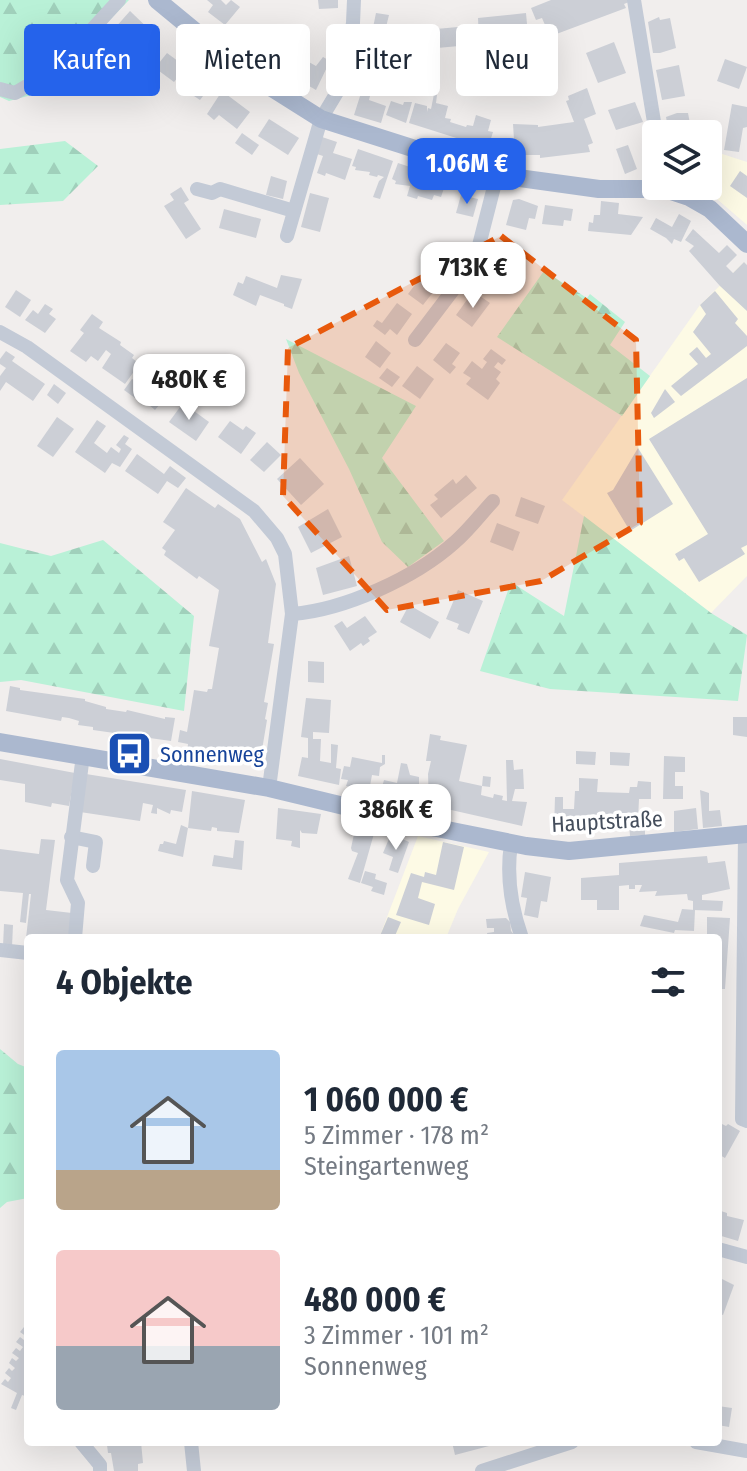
<!DOCTYPE html>
<html lang="de">
<head>
<meta charset="utf-8">
<style>
	body { margin:0; font-family:"Fira Sans Condensed",sans-serif; background:#f2f2f3; color:#1f2937; height:100vh; display:flex; flex-direction:column; font-size:30px; white-space:nowrap }
	* { box-sizing:border-box; margin:0 }
	p { font-size:26px; color:#747a83 }
	.icon { flex:none; width:44px; height:44px; fill:none; stroke:currentColor; stroke-width:2; stroke-linecap:round; stroke-linejoin:round }
	.map { position:relative; flex:1; overflow:hidden }
	.details { position:absolute; left:24px; top:934px; width:698px; height:512px; display:flex; flex-direction:column; background:#fff; border-radius:8px; box-shadow:0 8px 32px #0002 }
	.details>* { flex:none }
	.hud { position:absolute; left:24px; top:24px; width:700px; height:72px; display:flex; gap:16px }
	.buttons { position:absolute; left:642px; top:120px; display:grid; gap:16px }
	.buttons a { display:grid; place-items:center; width:80px; height:80px; border-radius:8px; background:#fff; box-shadow:0 8px 32px #0002; font-size:40px }
	.price { position:absolute; translate:-50% -68px; padding:0 18px; border-radius:16px; background:#fff; color:#222; font-size:26px; line-height:52px; filter:drop-shadow(0 2px 4px #0008) }
	.price::after { content:''; position:absolute; left:50%; top:48px; width:24px; height:18px; margin-left:-12px; background:inherit; clip-path:polygon(0 0,100% 0,50% 100%) }
	.price.selected { background:#2563eb; color:#fff }
	ul { padding:0; list-style:none }
	li { display:flex; align-items:center; gap:24px; height:200px; padding:0 32px }
	li span { display:grid; place-items:center; flex:none; width:224px; height:160px; border-radius:8px; color:#555 }
	li>.icon { margin-inline-start:auto }
	span .icon { width:96px; height:96px; fill:#fffc; stroke-width:1 }
	li b { font-size:34px }
	h2 { display:flex; justify-content:space-between; align-items:center; height:96px; padding:0 32px; font-size:34px }
	.chip { padding:0 28px; border-radius:8px; background:#fff; box-shadow:0 8px 32px #0002; font-size:28px; line-height:72px }
	.chip.selected { background:#2563eb; color:#fff }
	.map>svg:first-child { display:block }
	.commercial { fill:#fdfae5 }
	.forest { fill:url(#forest-firs) }
	.building { fill:#cccfd6 }
	.lines { fill:none; stroke-linecap:round; stroke-linejoin:round }
	.minor { stroke:#c3cad6; stroke-width:14 }
	.major { stroke:#abb8cf; stroke-width:18 }
	.marked { fill:#e8590c; fill-opacity:0.2; stroke:#e8590c; stroke-width:6; stroke-dasharray:16 10; stroke-linejoin:round }
	.labels { text-anchor:middle; stroke-width:7; stroke-linejoin:round; paint-order:stroke }
	.transit-label { font-size:22px; fill:#164399; stroke:#fff; text-anchor:start }
	.street-label { font-size:22px; fill:#454e5c; stroke:#fff }
</style>
</head>
<body>
<div class="map">
<svg width="747" height="1471" viewBox="0 0 747 1471">
	<defs>
		<pattern id="forest-firs" width="22" height="20" patternUnits="userSpaceOnUse" patternTransform="scale(2)"><rect width="22" height="20" fill="#b9f1d7"/><path d="M5 1l3.5 6h-7zM16 11l3.5 6h-7z" fill="#a0d0bb"/></pattern>
	</defs>
	<rect width="100%" height="100%" fill="#f1eeed"/>
	<g class="commercial">
		<polygon points="713,151 747,162 747,225 710,193 715,179"/>
		<polygon points="744,262 747,265 747,576 711,613 562,500 700,305"/>
		<polygon points="418,836 489,852 458,909 446,938 379,938"/>
	</g>
	<g class="forest">
		<polygon points="0,0 129,0 39,93 9,101 0,97"/>
		<polygon points="65,141 98,166 63,201 0,205 0,149"/>
		<polygon points="544,271 587,298 590,294 625,322 610,345 650,376 622,416 497,337"/>
		<polygon points="286,339 416,406 382,458 444,541 408,567 382,542 349,469 299,373"/>
		<polygon points="584,516 711,613 747,635 738,701 550,689 480,671 511,582 564,616"/>
		<polygon points="103,540 194,616 184,711 21,680 0,682 0,543 51,556"/>
		<polygon points="0,1049 18,1064 28,1068 28,1198 7,1202 0,1208"/>
	</g>
	<g class="building">
		<polygon points="207,0 221,0 226,5 231,0 240,7 225,25 208,12 213,5"/>
		<polygon points="318,0 338,0 338,8 319,9"/>
		<polygon points="551,0 634,0 624,4 626,8 543,39 547,50 535,55 531,43 543,39 541,34 548,32 542,18 536,20 531,8"/>
		<polygon points="130,11 157,37 142,54 115,28"/>
		<polygon points="376,13 389,15 386,27 394,28 389,51 369,47"/>
		<polygon points="526,13 528,35 479,41 478,18"/>
		<polygon points="659,17 660,20 670,18 676,48 660,53 653,53 648,22"/>
		<polygon points="248,27 255,32 258,27 264,32 259,39 264,43 265,41 270,45 277,36 293,45 278,65 264,54 262,56 250,51 253,47 240,37"/>
		<polygon points="458,27 459,46 437,48 436,29"/>
		<polygon points="614,42 626,73 598,83 586,53"/>
		<polygon points="167,53 186,67 174,82 155,68"/>
		<polygon points="298,56 303,59 298,67 303,69 307,61 316,66 323,57 330,61 316,90 297,79 288,70"/>
		<polygon points="549,59 552,71 508,80 506,68"/>
		<polygon points="725,59 747,67 739,89 717,81"/>
		<polygon points="679,65 685,96 662,100 656,70"/>
		<polygon points="197,73 212,84 200,100 185,90"/>
		<polygon points="587,88 596,114 584,119 593,143 588,145 590,152 540,158 540,155 515,155 513,124 538,125 538,127 574,122 566,101 569,100 568,96"/>
		<polygon points="222,91 250,112 237,129 219,115 214,120 207,114"/>
		<polygon points="361,93 370,96 369,100 386,106 381,123 354,115"/>
		<polygon points="434,94 437,95 436,103 448,106 445,118 451,119 450,122 466,127 467,125 473,126 476,115 491,120 488,131 493,132 488,148 409,123 415,103 427,106 427,112 428,108 431,109"/>
		<polygon points="391,101 403,105 404,102 412,102 406,123 386,115"/>
		<polygon points="635,102 643,122 616,130 608,110"/>
		<polygon points="732,104 747,107 747,127 743,128 739,152 724,150"/>
		<polygon points="677,113 688,113 692,134 669,134 666,117"/>
		<polygon points="269,119 299,138 288,155 258,136"/>
		<polygon points="242,133 259,145 252,155 235,143"/>
		<polygon points="322,137 337,142 333,153 352,159 345,180 326,173 325,176 317,173 323,156 317,154"/>
		<polygon points="628,145 637,169 625,174 616,149"/>
		<polygon points="358,149 393,161 380,199 373,197 379,181 384,177 378,175 377,177 369,175 370,172 355,170 356,167 352,166"/>
		<polygon points="713,151 715,179 710,193 698,186 708,186 708,152"/>
		<polygon points="398,163 416,169 414,174 445,185 441,197 434,195 432,200 418,196 417,199 407,196 410,186 395,184 396,181 392,179"/>
		<polygon points="740,171 747,176 747,198 730,186"/>
		<polygon points="271,176 287,181 283,199 266,195"/>
		<polygon points="181,187 189,200 184,203 201,229 186,239 164,206 174,200 170,194"/>
		<polygon points="310,193 329,198 320,232 301,227"/>
		<polygon points="461,195 478,199 473,217 456,213"/>
		<polygon points="519,199 538,206 535,219 529,218 526,230 506,225 513,200"/>
		<polygon points="601,201 619,203 618,214 643,217 631,235 588,231 589,222 593,223 594,215 600,215"/>
		<polygon points="545,205 573,209 571,221 564,220 563,226 542,224"/>
		<polygon points="224,209 261,219 256,238 219,228"/>
		<polygon points="679,214 691,221 681,242 674,239 672,244 666,238 650,229 656,218 672,227"/>
		<polygon points="693,229 719,253 727,245 737,255 726,266 733,273 744,262 747,265 747,311 720,286 689,251 694,246 685,240"/>
		<polygon points="436,250 455,263 445,275 427,262"/>
		<polygon points="496,262 513,274 502,289 484,277"/>
		<polygon points="423,274 438,286 423,305 408,294"/>
		<polygon points="281,275 302,279 292,309 284,306 284,304 260,295 256,306 233,295 238,282 243,284 246,276 277,288"/>
		<polygon points="16,290 31,300 20,317 5,307"/>
		<polygon points="715,291 738,319 735,323 747,336 747,346 681,396 671,386 698,364 689,354 697,347 706,358 711,354 693,332 706,314 700,305"/>
		<polygon points="477,294 490,303 472,327 456,315 469,297 473,300"/>
		<polygon points="397,303 412,314 397,335 390,329 385,335 373,326 377,320 382,323"/>
		<polygon points="45,304 53,309 49,314 56,319 45,333 25,320 33,310 38,314"/>
		<polygon points="92,314 103,322 99,328 121,342 120,345 134,355 132,358 137,362 133,369 135,370 125,384 102,368 111,354 106,350 98,361 91,356 86,362 70,351 84,333 80,330"/>
		<polygon points="376,341 391,353 380,368 365,357"/>
		<polygon points="446,343 460,353 452,364 456,367 450,374 433,360"/>
		<polygon points="491,349 506,360 502,365 498,362 494,367 501,372 496,379 500,383 488,400 466,384 471,378 463,373 472,361 482,369 487,362 483,359"/>
		<polygon points="6,351 15,357 12,361 45,384 33,401 6,382 0,391 0,376 6,368 0,364 0,359"/>
		<polygon points="157,365 174,377 165,389 170,392 155,410 139,396"/>
		<polygon points="417,366 434,379 420,399 402,386"/>
		<polygon points="387,368 400,377 392,387 379,378"/>
		<polygon points="747,378 747,545 741,548 745,554 699,582 684,558 679,561 675,554 708,534 649,439"/>
		<polygon points="132,379 144,386 135,398 124,390"/>
		<polygon points="54,384 66,393 58,404 47,395"/>
		<polygon points="665,389 675,402 654,418 651,413"/>
		<polygon points="183,403 209,422 196,441 169,422"/>
		<polygon points="57,417 74,429 53,457 37,446"/>
		<polygon points="97,420 106,426 94,443 107,453 111,447 119,453 121,449 116,445 124,435 129,438 125,444 132,449 120,467 112,463 105,473 75,452"/>
		<polygon points="230,421 243,430 246,426 256,433 241,454 218,437"/>
		<polygon points="267,442 281,455 264,472 250,460"/>
		<polygon points="638,448 673,504 630,531 607,493 613,490"/>
		<polygon points="137,454 164,474 170,466 186,478 178,488 167,481 158,494 125,471"/>
		<polygon points="300,458 324,484 301,505 277,479"/>
		<polygon points="466,475 477,488 441,518 430,505 438,499 434,495 453,479 456,484"/>
		<polygon points="186,488 215,508 218,504 240,519 262,562 266,559 276,584 268,643 274,644 264,702 268,703 265,719 267,720 261,756 251,763 187,753 188,744 178,742 180,730 187,732 194,690 207,692 208,689 212,689 219,648 209,646 219,590 199,576 197,579 164,555 166,551 162,548 175,530 163,522"/>
		<polygon points="521,497 545,506 538,524 515,516"/>
		<polygon points="328,509 342,537 311,553 298,527"/>
		<polygon points="497,523 520,532 513,551 490,542"/>
		<polygon points="349,556 357,586 323,595 316,568"/>
		<polygon points="458,590 483,601 469,634 457,629 459,624 446,619"/>
		<polygon points="409,605 439,622 430,639 400,622"/>
		<polygon points="365,616 377,632 368,638 370,641 363,646 361,643 350,651 334,626 342,621 347,628"/>
		<polygon points="308,661 324,662 324,683 308,682"/>
		<polygon points="10,686 20,688 20,690 85,699 85,701 106,707 106,709 126,712 127,710 165,719 165,717 175,718 171,741 93,730 93,727 78,725 79,721 69,718 62,717 61,721 6,711"/>
		<polygon points="306,698 331,700 329,733 313,732 313,739 321,739 320,761 331,763 331,744 338,745 336,768 341,769 339,785 298,776 302,757 308,758 308,738 301,737"/>
		<polygon points="733,717 747,717 747,737 733,735"/>
		<polygon points="430,734 441,736 440,740 467,745 459,781 482,786 483,776 491,777 490,787 482,786 481,795 493,798 494,794 503,796 502,800 507,801 506,760 513,760 514,770 523,769 524,789 515,789 512,801 527,802 522,826 429,805 428,774 431,761 426,761"/>
		<polygon points="576,751 596,752 595,765 576,764"/>
		<polygon points="610,752 630,753 629,766 610,765"/>
		<polygon points="382,755 385,755 385,764 380,767 379,776 372,775 369,791 346,786 348,780 341,779 344,766 350,767 352,757 382,763"/>
		<polygon points="664,756 685,757 685,772 675,772 675,786 683,786 683,799 663,799"/>
		<polygon points="0,759 75,773 69,806 52,803 51,807 25,802 25,784 0,780"/>
		<polygon points="401,763 407,764 410,775 419,777 419,786 411,784 406,802 380,794 384,780 397,783"/>
		<polygon points="86,774 186,790 182,812 171,810 170,814 157,808 157,814 151,813 153,805 143,803 140,821 80,812"/>
		<polygon points="579,778 598,779 597,792 629,793 630,787 637,787 638,781 651,782 651,799 639,799 638,820 645,817 645,835 630,836 629,824 574,822 573,831 554,830 555,797 563,797 563,809 574,809 575,791 579,791"/>
		<polygon points="700,790 709,793 709,811 720,810 722,826 703,828"/>
		<polygon points="192,791 245,800 239,833 217,831 217,828 212,827 211,831 188,828"/>
		<polygon points="278,808 321,814 317,834 302,833 300,830 300,848 291,846 292,841 276,839"/>
		<polygon points="696,808 698,829 674,832 674,811"/>
		<polygon points="181,825 188,828 183,857 158,851 160,844 163,844 164,841 176,844"/>
		<polygon points="356,825 375,830 360,883 348,879 358,853 352,851 351,848"/>
		<polygon points="391,834 409,842 398,873 389,870 393,857 383,853"/>
		<polygon points="41,839 55,840 46,910 72,913 69,938 26,938 31,894 29,894 26,923 20,922 23,893 0,891 0,849 39,854"/>
		<polygon points="235,840 244,841 242,870 212,866 214,855 233,858"/>
		<polygon points="443,842 464,847 454,890 422,882 418,898 435,904 429,925 396,915 411,873 424,877 425,872 436,875"/>
		<polygon points="707,856 708,863 725,861 730,889 702,895 702,900 723,901 722,911 693,910 693,901 688,900 687,894 655,896 657,891 639,892 642,885 635,885 635,889 629,889 629,885 619,886 619,910 597,910 597,900 581,900 581,878 619,875 619,863"/>
		<polygon points="365,871 376,874 375,879 387,883 384,895 371,891 373,887 361,883"/>
		<polygon points="525,872 551,877 547,902 541,901 538,918 524,915 527,898 521,897"/>
		<polygon points="682,909 695,910 694,931 675,930 674,933 640,926 644,915 678,922"/>
		<polygon points="388,917 401,922 394,938 379,938"/>
		<polygon points="707,917 730,918 725,989 718,989 718,938 707,938"/>
		<polygon points="506,918 510,922 511,931 517,938 488,938 487,933 494,932 494,928 487,928 486,919"/>
		<polygon points="4,924 13,925 12,947 3,947"/>
		<polygon points="718,1122 726,1126 728,1124 740,1131 725,1158 718,1154"/>
		<polygon points="718,1210 727,1213 727,1216 744,1220 738,1241 718,1235"/>
		<polygon points="718,1277 734,1285 723,1315 718,1313"/>
		<polygon points="24,1327 28,1330 28,1397 22,1395 16,1410 11,1408 17,1393 1,1384 5,1379 8,1382 11,1378 5,1373 9,1368 12,1371 15,1368 9,1363 12,1358 16,1361 19,1358 12,1353 16,1348 20,1351 23,1347 16,1342 20,1337 24,1340 27,1337 20,1332"/>
		<polygon points="718,1406 732,1408 729,1427 718,1425"/>
		<polygon points="102,1442 141,1442 143,1463 138,1464 138,1471 114,1471 111,1453 108,1453 107,1445"/>
		<polygon points="452,1442 488,1442 489,1446 455,1455"/>
	</g>
	<g class="lines">
		<g class="minor">
			<polyline points="634,0 656,134"/>
			<polyline points="0,89 15,93 56,69 119,0"/>
			<polyline points="197,189 212,193 220,189 294,211"/>
			<polyline points="287,236 321,119 342,84 353,23 354,0"/>
			<polyline points="0,332 27,347 254,511 277,538 285,554 292,614 269,788"/>
			<polyline points="415,340 475,261 497,175"/>
			<path d="M292 614C344 610 415 578 455 542 469 530 480 515 493 501"/>
			<polyline points="745,834 742,1119 747,1121"/>
			<polyline points="71,837 96,842 93,866"/>
			<path d="M511 844C506 877 511 907 522 938"/>
			<polyline points="75,938 78,903 67,880 83,755"/>
			<polyline points="0,950 28,953"/>
			<polyline points="718,1249 747,1257"/>
			<polyline points="81,1442 100,1465 100,1471"/>
			<polyline points="191,1442 194,1471"/>
			<polyline points="696,1442 747,1451"/>
			<polyline points="482,1471 572,1442"/>
		</g>
		<g class="major">
			<polyline points="157,0 237,66 321,119 497,175 599,189 665,189 689,197 710,209 747,244"/>
			<polyline points="0,742 269,788 427,826 526,846 569,851 747,834"/>
		</g>
	</g>
	<path class="marked" d="M501 236 636 340 640 523 541 581 387 610 283 496 288 348Z"/>
	<defs>
		<symbol id="bus-square" viewBox="-11 -11 22 22"><rect x="-9" y="-9" width="18" height="18" rx="4" fill="#1a4fb4" stroke="#fff"/><path d="M-5-6H5V4H4V6H2V4H-2V6H-4V4H-5ZM-3.5-4V0h7V-4ZM-3.5 1.2v1.5H-2V1.2ZM2 1.2v1.5H3.5V1.2Z" fill="#fff"/></symbol>
	</defs>
	<g fill-rule="evenodd">
		<use href="#bus-square" x="104" y="728" width="51" height="51"/>
	</g>
	<g class="labels">
		<g class="transit-label">
			<text x="160" y="762">Sonnenweg</text>
		</g>
		<g class="street-label">
			<text transform="translate(607 821) rotate(-3)" y="8">Hauptstraße</text>
		</g>
	</g>
</svg>
<div class="buttons">
<a><svg class="icon" aria-label="layers" viewBox="0 0 24 24"><path d="M12 4l9 5-9 5-9-5zM3 14l9 5 9-5"/></svg></a>
</div>
<b class="price selected" style="left:467px;top:206px">1.06M €</b>
<b class="price" style="left:473px;top:310px">713K €</b>
<b class="price" style="left:189px;top:422px">480K €</b>
<b class="price" style="left:396px;top:852px">386K €</b>
<div class="hud">
<a class="chip selected">Kaufen</a>
<a class="chip">Mieten</a>
<a class="chip">Filter</a>
<a class="chip">Neu</a>
</div>
<section class="details">
<h2>4 Objekte<svg class="icon" aria-label="filters" viewBox="0 0 24 24"><path d="M4 7h16M4 17h16"/><circle cx="9" cy="7" r="2"/><circle cx="15" cy="17" r="2"/></svg></h2>
<ul>
<li><span style="background:linear-gradient(#a9c7e8 75%,#b9a48a 0)"><svg class="icon" aria-label="home" viewBox="0 0 24 24"><path d="M3 11l9-7 9 7M6 9v11h12V9"/></svg></span><div><b>1 060 000 €</b><p>5 Zimmer · 178 m²</p><p>Steingartenweg</p></div></li>
<li><span style="background:linear-gradient(#f6c9c9 60%,#9aa5b1 0)"><svg class="icon" aria-label="home" viewBox="0 0 24 24"><path d="M3 11l9-7 9 7M6 9v11h12V9"/></svg></span><div><b>480 000 €</b><p>3 Zimmer · 101 m²</p><p>Sonnenweg</p></div></li>
</ul>
</section>
</div>
</body>
</html>
